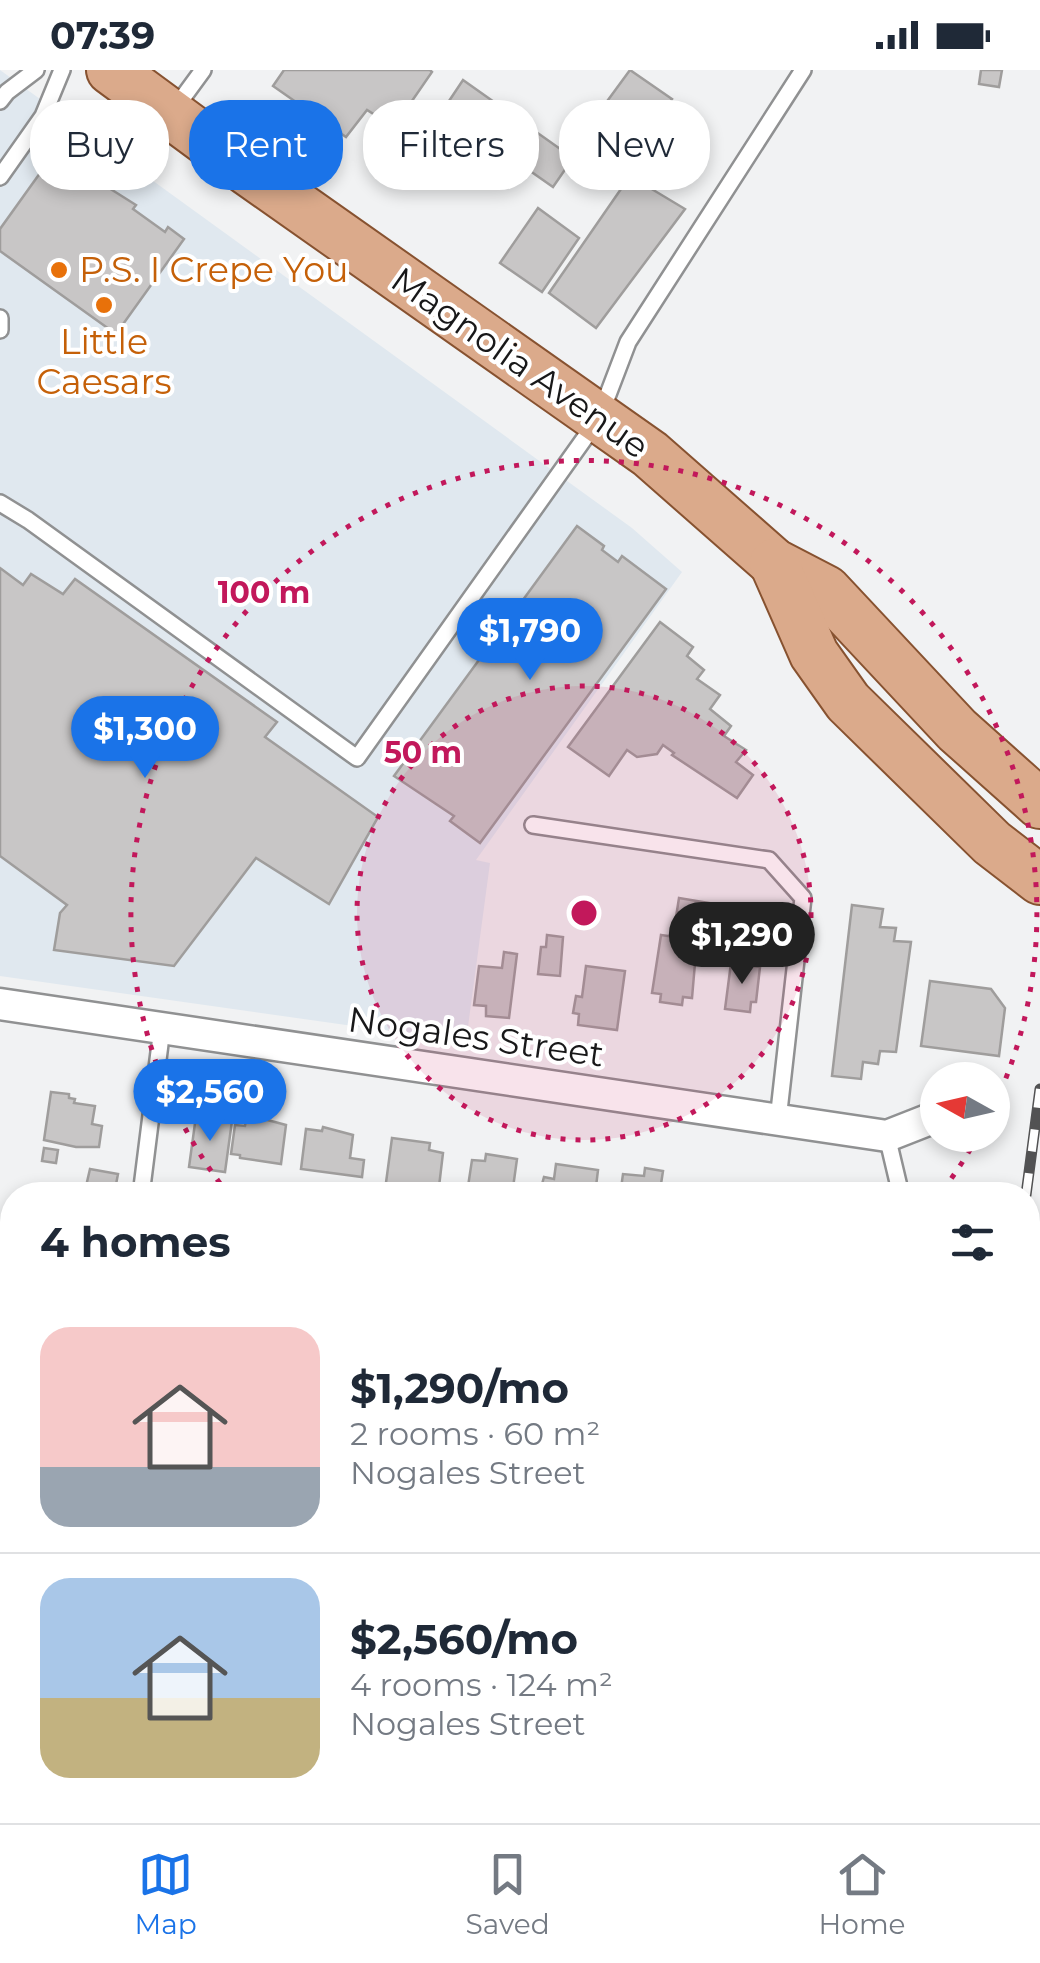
<!DOCTYPE html>
<html lang="en">
<head>
<meta charset="utf-8">
<style>
	body { margin:0; font-family:Montserrat,sans-serif; background:#f6f6f7; color:#1f2937; height:100vh; display:flex; flex-direction:column; font-size:38px; white-space:nowrap }
	* { box-sizing:border-box; margin:0 }
	p { font-size:32px; color:#747a83 }
	.icon { flex:none; width:55px; height:55px; fill:none; stroke:currentColor; stroke-width:2; stroke-linecap:round; stroke-linejoin:round }
	.map { position:relative; flex:1; overflow:hidden }
	.drawer { position:absolute; left:0px; top:1112px; width:1040px; height:642px; display:flex; flex-direction:column; background:#fff; border-radius:40px 40px 0 0; box-shadow:0 5px 15px #0003 }
	.drawer>* { flex:none }
	.hud { position:absolute; left:30px; top:30px; width:980px; height:90px; display:flex; gap:20px }
	.needle { width:65px; rotate:278deg }
	.fabs { position:absolute; left:920px; top:992px; display:grid; gap:20px }
	.fabs a { display:grid; place-items:center; width:90px; height:90px; border-radius:50%; background:#fff; box-shadow:0 5px 15px #0003; font-size:50px }
	.price { position:absolute; translate:-50% -85px; padding:0 22px; border-radius:35px; background:#1a73e8; color:#fff; font-size:32px; line-height:65px; filter:drop-shadow(0 2px 5px #0008) }
	.price::after { content:''; position:absolute; left:50%; top:60px; width:30px; height:22px; margin-left:-15px; background:inherit; clip-path:polygon(0 0,100% 0,50% 100%) }
	.price.on { background:#222; color:#fff }
	ul { padding:0; list-style:none }
	li { display:flex; align-items:center; gap:30px; height:250px; padding:0 40px }
	li+li { border-top:2px solid #e0e1e3 }
	li span { display:grid; place-items:center; flex:none; width:280px; height:200px; border-radius:30px; color:#555 }
	li>.icon { margin-inline-start:auto }
	span .icon { width:120px; height:120px; fill:#fffc; stroke-width:1 }
	li b { font-size:42px }
	h2 { display:flex; justify-content:space-between; align-items:center; height:120px; padding:0 40px; font-size:42px }
	.tag { padding:0 35px; border-radius:40px; background:#fff; box-shadow:0 5px 15px #0003; font-size:35px; line-height:90px }
	.tag.on { background:#1a73e8; color:#fff }
	.status { display:flex; justify-content:space-between; align-items:center; height:70px; padding:0 50px; background:#fff; direction:ltr }
	.status svg { height:28px; fill:currentColor }
	.dock { display:flex; justify-content:space-around; align-items:center; height:140px; border-top:2px solid #e0e1e3; background:#fff; font-size:28px; color:#747a83 }
	.dock a { display:grid; justify-items:center; gap:5px }
	.dock .on { color:#1a73e8 }
	.map>svg:first-child { display:block }
	.built { fill:#e0e8ef }
	.building { fill:#c8c6c6; stroke:#9f9d9c; stroke-width:2.5 }
	.lines { fill:none; stroke-linecap:round; stroke-linejoin:round }
	.lane-casing { stroke:#909192; stroke-width:20 }
	.street-casing { stroke:#909192; stroke-width:35 }
	.secondary-casing { stroke:#909192; stroke-width:48 }
	.primary-casing { stroke:#875230; stroke-width:52 }
	.lane { stroke:#fff; stroke-width:15 }
	.street { stroke:#fff; stroke-width:30 }
	.secondary { stroke:#edd4c5; stroke-width:42 }
	.primary { stroke:#dbaa8b; stroke-width:48 }
	.rail-casing { stroke:#525253; stroke-width:11 }
	.rail { stroke:#fff; stroke-width:8; stroke-dasharray:22; stroke-linecap:butt }
	.ring { fill:none; stroke:#c2185b; stroke-width:5; stroke-dasharray:5 10 }
	.food-dot { fill:#e8710a; stroke:#fff; stroke-width:4 }
	.labels { text-anchor:middle; stroke-width:8; stroke-linejoin:round; paint-order:stroke }
	.food-label { font-size:35px; fill:#c56008; stroke:#fff; text-anchor:start }
	.street-label { font-size:35px; fill:#181819; stroke:#fff }
	.centre { fill:#c2185b; stroke:#fff; stroke-width:5 }
	.ring-label { font-size:30px; text-anchor:middle; font-weight:bold; fill:#c2185b; stroke:#fff; stroke-width:8; stroke-linejoin:round; paint-order:stroke }
</style>
</head>
<body>
<div class="status"><b>07:39</b><svg viewBox="0 0 49 12"><path d="M0 12V9h3v3zM5 12V6h3v6zM10 12V3h3v9zM15 12V0h3v12zM26 1h20v11H26zM47 4h2v5h-2z"/></svg></div>
<div class="map">
<svg width="1040" height="1753" viewBox="0 0 1040 1753">
	<rect width="100%" height="100%" fill="#f1f2f3"/>
	<polygon class="built" points="0,0 632,458 682,502 476,790 490,793 466,972 0,906"/>
	<g class="building">
		<polygon points="284,0 430,0 432,2 394,57 367,40 346,67 273,16"/>
		<polygon points="630,0 672,29 627,91 586,60"/>
		<polygon points="981,0 1002,0 999,17 979,14"/>
		<polygon points="463,10 573,88 553,117 443,40"/>
		<polygon points="58,78 74,89 71,94 136,135 133,139 165,162 168,157 184,169 116,264 0,181 0,159"/>
		<polygon points="630,106 685,139 596,258 549,223"/>
		<polygon points="538,138 579,168 542,222 500,193"/>
		<polygon points="577,456 604,476 602,480 618,492 622,486 666,519 480,773 450,751 454,746 394,706"/>
		<polygon points="0,498 23,515 31,504 63,524 75,509 277,652 265,667 378,747 329,834 256,788 174,896 54,880 60,843 67,835 0,786"/>
		<polygon points="660,552 693,577 687,586 704,600 697,609 720,625 710,639 731,656 724,666 746,680 736,692 753,705 737,728 672,685 674,683 663,675 657,684 637,687 627,680 609,706 568,677"/>
		<polygon points="679,828 709,833 706,852 676,847"/>
		<polygon points="852,835 883,839 880,857 896,858 894,871 911,872 896,982 880,981 878,994 863,992 861,1009 832,1006"/>
		<polygon points="547,865 563,867 560,906 538,904 541,877 546,877"/>
		<polygon points="661,865 697,870 692,928 683,927 682,935 660,932 661,924 652,923"/>
		<polygon points="504,882 517,884 509,948 486,946 486,936 474,935 479,896 502,898"/>
		<polygon points="731,893 760,897 756,932 751,932 750,942 725,939"/>
		<polygon points="586,896 625,901 617,960 578,955 579,944 573,943 576,926 582,927"/>
		<polygon points="930,911 991,919 1005,938 999,986 921,976"/>
		<polygon points="51,1022 69,1024 69,1028 75,1029 74,1033 95,1036 92,1054 102,1056 99,1077 76,1077 44,1070"/>
		<polygon points="196,1046 232,1051 225,1102 189,1097"/>
		<polygon points="260,1048 286,1055 281,1094 240,1088 240,1085 231,1084 235,1055 245,1056 246,1049 260,1051"/>
		<polygon points="323,1057 353,1065 350,1088 364,1090 362,1107 301,1099 306,1059 322,1061"/>
		<polygon points="392,1068 430,1073 429,1080 443,1083 438,1125 405,1125 385,1120"/>
		<polygon points="44,1078 58,1080 56,1093 42,1091"/>
		<polygon points="486,1084 517,1089 512,1125 467,1123 472,1090 485,1091"/>
		<polygon points="556,1094 598,1100 595,1125 539,1125 544,1107 554,1109"/>
		<polygon points="645,1098 663,1101 661,1114 671,1115 670,1125 620,1125 623,1104 644,1106"/>
		<polygon points="90,1099 118,1104 114,1125 84,1125"/>
		<polygon points="234,1114 254,1116 253,1125 232,1125"/>
		<polygon points="0,1344 12,1346 12,1535 0,1534"/>
		<polygon points="1039,1502 1040,1502 1040,1545 1034,1544"/>
		<polygon points="1040,1703 1040,1749 1037,1749 1039,1738 1035,1738"/>
	</g>
	<g class="lines">
		<defs>
			<g id="lane">
				<polyline points="0,31 7,22 36,0"/>
				<polyline points="173,41 203,0"/>
				<polyline points="0,107 43,46 62,0"/>
				<polyline points="0,248 0,260"/>
				<polyline points="0,433 28,450 357,688 599,348 628,272 803,0"/>
				<polyline points="533,755 769,790 803,828 778,1050"/>
				<polyline points="887,1066 901,1125"/>
				<polyline points="141,1125 162,958"/>
				<polyline points="0,1207 12,1209"/>
				<polyline points="0,1277 12,1279"/>
				<polyline points="0,1623 12,1624"/>
				<polyline points="29,1753 30,1742"/>
				<polyline points="537,1753 538,1742"/>
				<polyline points="671,1753 672,1742"/>
				<polyline points="834,1753 835,1742"/>
			</g>
			<g id="street">
				<polyline points="0,934 887,1066 938,1046"/>
				<polyline points="239,1753 240,1742"/>
			</g>
			<g id="secondary">
				<polyline points="0,1689 12,1691"/>
				<polyline points="360,1742 436,1753"/>
			</g>
			<g id="primary">
				<polyline points="111,0 248,101 650,384 774,493 826,520 957,660 1040,734"/>
				<polyline points="774,493 814,584 848,632 992,773 1040,810"/>
			</g>
		</defs>
		<use href="#lane" class="lane-casing"/>
		<use href="#street" class="street-casing"/>
		<use href="#secondary" class="secondary-casing"/>
		<use href="#primary" class="primary-casing"/>
		<use href="#lane" class="lane"/>
		<use href="#street" class="street"/>
		<use href="#secondary" class="secondary"/>
		<use href="#primary" class="primary"/>
		<defs>
			<g id="rail">
				<polyline points="1026,1125 1040,1019"/>
				<polyline points="1028,1275 1040,1181"/>
				<polyline points="942,1753 943,1742"/>
				<polyline points="964,1753 965,1742"/>
			</g>
		</defs>
		<use href="#rail" class="rail-casing"/>
		<use href="#rail" class="rail"/>
	</g>
	<circle cx="584" cy="843" r="227" fill="#c2185b" fill-opacity=".12"/>
	<g class="ring">
		<circle cx="584" cy="843" r="227"/>
		<path d="M978 1066A453 453 0 0 1 939 1125M229 1125A453 453 0 1 1 993 1038"/>
	</g>
	<g class="food-dot">
		<circle cx="59" cy="200" r="10"/>
		<circle cx="104" cy="235" r="10"/>
	</g>
	<g class="labels">
		<g class="food-label">
			<text x="79" y="212">P.S. I Crepe You</text>
			<text x="104" y="284" text-anchor="middle">Little<tspan x="104" dy="40">Caesars</tspan></text>
		</g>
		<g class="street-label">
			<text transform="translate(520 293) rotate(35)" y="12">Magnolia Avenue</text>
			<text transform="translate(476 967) rotate(8)" y="12">Nogales Street</text>
		</g>
	</g>
	<circle cx="584" cy="843" r="15" class="centre"/>
	<g class="ring-label">
		<text x="264" y="533">100 m</text>
		<text x="423" y="693">50 m</text>
	</g>
</svg>
<div class="fabs">
<a><svg class="needle" viewBox="-14 -14 28 28"><path d="M0-13l5 13h-10z" fill="#e53935"/><path d="M0 13l5-13h-10z" fill="#747a83"/></svg></a>
</div>
<b class="price" style="left:530px;top:613px">$1,790</b>
<b class="price" style="left:145px;top:711px">$1,300</b>
<b class="price on" style="left:742px;top:917px">$1,290</b>
<b class="price" style="left:210px;top:1074px">$2,560</b>
<div class="hud">
<a class="tag">Buy</a>
<a class="tag on">Rent</a>
<a class="tag">Filters</a>
<a class="tag">New</a>
</div>
<section class="drawer">
<h2>4 homes<svg class="icon" aria-label="filters" viewBox="0 0 24 24"><path d="M4 7h16M4 17h16"/><circle cx="9" cy="7" r="2"/><circle cx="15" cy="17" r="2"/></svg></h2>
<ul>
<li><span style="background:linear-gradient(#f6c9c9 70%,#9aa5b1 0)"><svg class="icon" aria-label="home" viewBox="0 0 24 24"><path d="M3 11l9-7 9 7M6 9v11h12V9"/></svg></span><div><b>$1,290/mo</b><p>2 rooms · 60 m²</p><p>Nogales Street</p></div></li>
<li><span style="background:linear-gradient(#a9c7e8 60%,#c2b280 0)"><svg class="icon" aria-label="home" viewBox="0 0 24 24"><path d="M3 11l9-7 9 7M6 9v11h12V9"/></svg></span><div><b>$2,560/mo</b><p>4 rooms · 124 m²</p><p>Nogales Street</p></div></li>
</ul>
</section>
</div>
<nav class="dock">
<a class="on"><svg class="icon" aria-label="map" viewBox="0 0 24 24"><path d="M3 6l6-2 6 2 6-2v14l-6 2-6-2-6 2zM9 4v14M15 6v14"/></svg>Map</a>
<a><svg class="icon" aria-label="saved" viewBox="0 0 24 24"><path d="M7 4h10v16l-5-4-5 4z"/></svg>Saved</a>
<a><svg class="icon" aria-label="home" viewBox="0 0 24 24"><path d="M3 11l9-7 9 7M6 9v11h12V9"/></svg>Home</a>
</nav>
</body>
</html>
